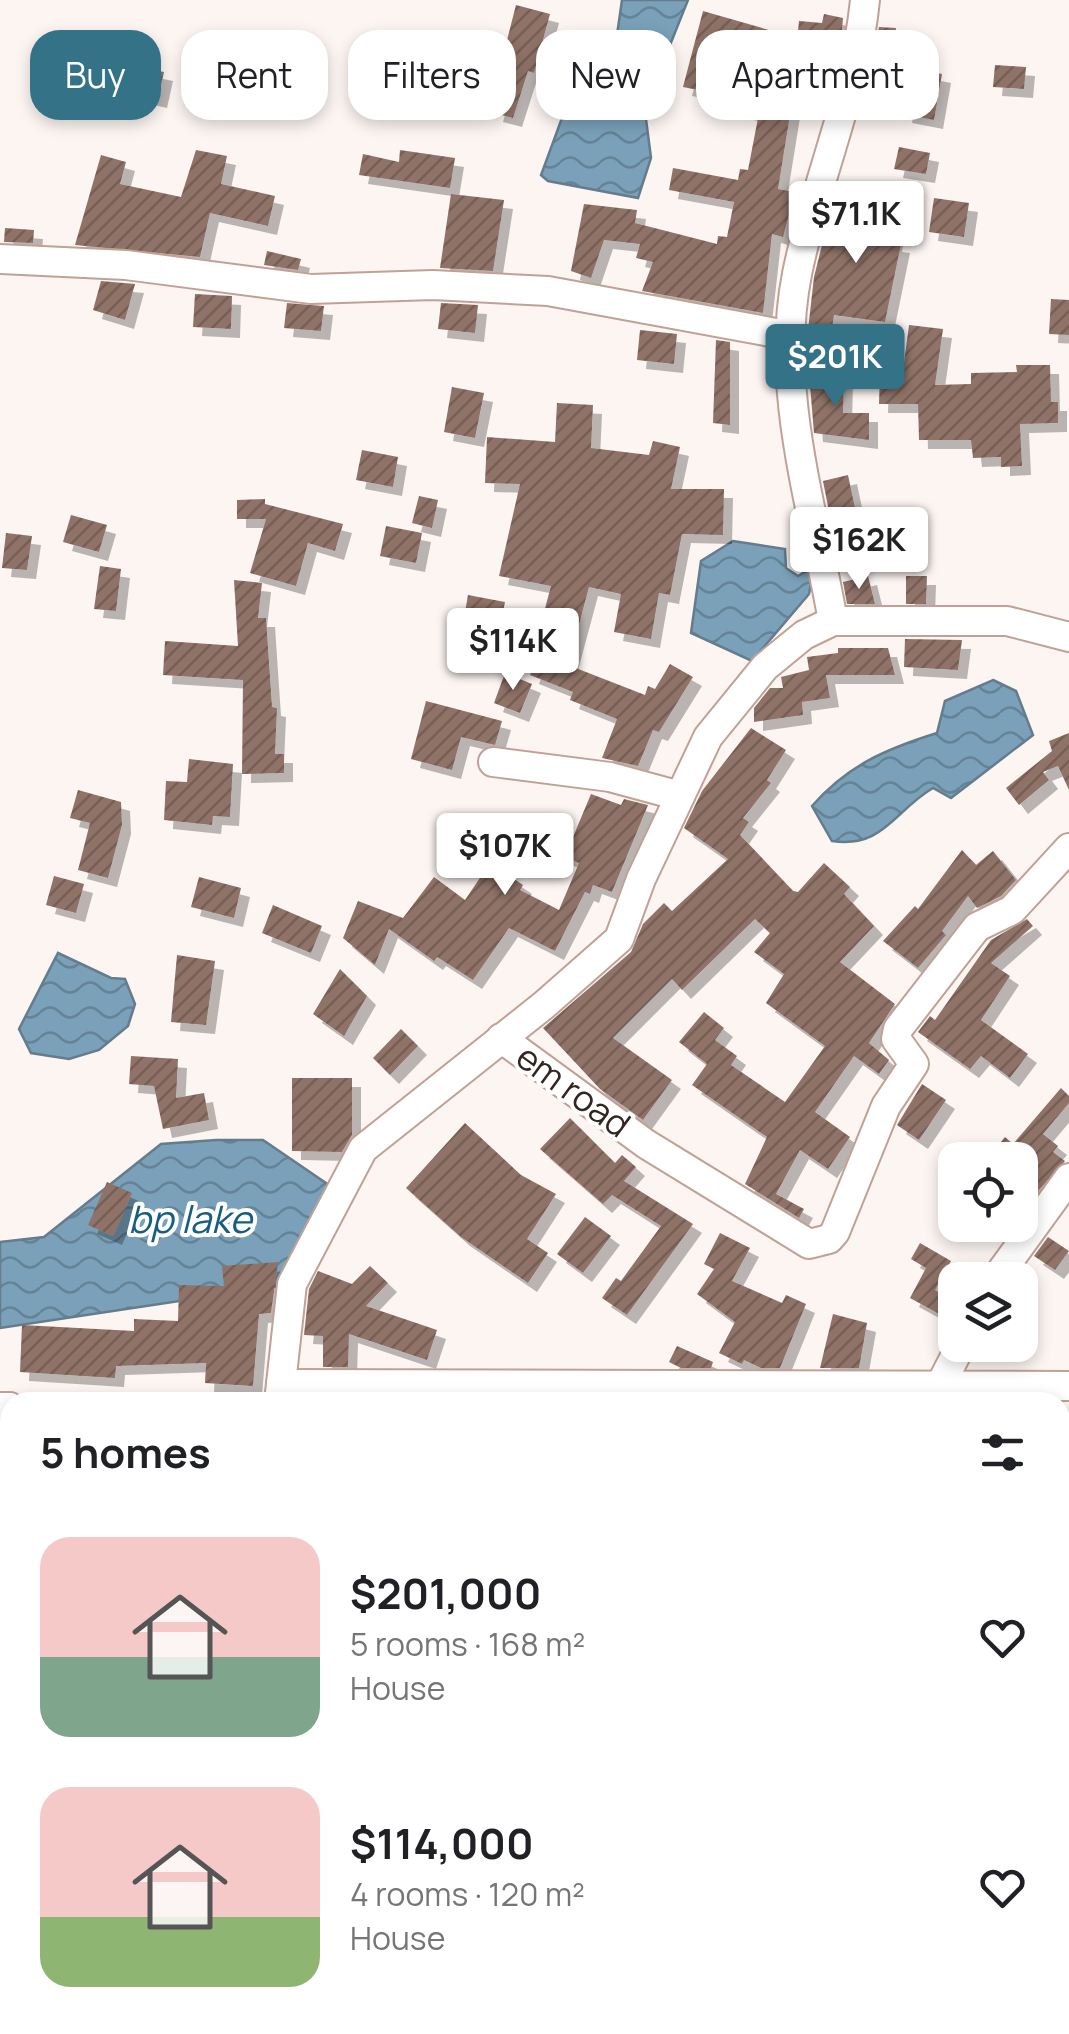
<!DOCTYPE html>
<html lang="en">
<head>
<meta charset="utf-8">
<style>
	body { margin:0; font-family:Manrope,sans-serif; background:#f2f2f2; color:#202124; height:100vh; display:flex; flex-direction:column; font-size:38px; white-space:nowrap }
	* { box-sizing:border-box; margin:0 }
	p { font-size:32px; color:#757577 }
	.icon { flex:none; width:55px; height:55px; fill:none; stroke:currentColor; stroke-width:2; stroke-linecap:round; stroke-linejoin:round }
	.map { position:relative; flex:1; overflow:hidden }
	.details { position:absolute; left:0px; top:1392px; width:1070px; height:642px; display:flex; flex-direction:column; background:#fff; border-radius:30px 30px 0 0; box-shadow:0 5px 15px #0003 }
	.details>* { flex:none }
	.banner { position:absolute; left:30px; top:30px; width:1010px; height:90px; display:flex; gap:20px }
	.buttons { position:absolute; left:938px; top:1142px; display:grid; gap:20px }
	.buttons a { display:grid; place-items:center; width:100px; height:100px; border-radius:20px; background:#fff; box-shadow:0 5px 15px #0003; font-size:50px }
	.price { position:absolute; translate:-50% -85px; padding:0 22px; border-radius:10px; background:#fff; color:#222; font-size:32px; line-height:65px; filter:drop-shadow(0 2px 5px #0008) }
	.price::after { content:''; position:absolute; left:50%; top:60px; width:30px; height:22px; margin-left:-15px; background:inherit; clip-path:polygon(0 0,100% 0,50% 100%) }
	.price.on { background:#347288; color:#fff }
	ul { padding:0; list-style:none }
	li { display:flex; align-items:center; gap:30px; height:250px; padding:0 40px }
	li span { display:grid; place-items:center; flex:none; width:280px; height:200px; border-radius:30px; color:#555 }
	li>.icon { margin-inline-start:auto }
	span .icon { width:120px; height:120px; fill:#fffc; stroke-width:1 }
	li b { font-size:42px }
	h2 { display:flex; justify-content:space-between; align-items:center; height:120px; padding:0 40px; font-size:42px }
	.pill { padding:0 35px; border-radius:30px; background:#fff; box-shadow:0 5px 15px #0003; font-size:35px; line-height:90px }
	.pill.on { background:#347288; color:#fff }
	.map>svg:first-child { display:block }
	.grass { fill:url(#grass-dots) }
	.water { fill:url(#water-waves); stroke:#647c8c; stroke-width:2.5 }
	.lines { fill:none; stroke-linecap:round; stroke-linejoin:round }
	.canal { stroke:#7aa1b9; stroke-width:22 }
	.building { fill:url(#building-hatch); filter:url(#shadow) }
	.street-casing { stroke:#c0a195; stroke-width:32 }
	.street { stroke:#fff; stroke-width:28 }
	.rail-casing { stroke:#8a807d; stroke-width:10 }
	.rail { stroke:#fff; stroke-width:6; stroke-dasharray:19; stroke-linecap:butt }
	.labels { text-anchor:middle; stroke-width:8; stroke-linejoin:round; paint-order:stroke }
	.street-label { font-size:35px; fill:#322622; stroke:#fff }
	.water-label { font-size:38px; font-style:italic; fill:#175d7f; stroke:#fff }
</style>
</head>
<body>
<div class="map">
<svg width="1069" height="2034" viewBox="0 0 1069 2034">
	<defs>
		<pattern id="grass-dots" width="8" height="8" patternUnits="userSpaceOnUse" patternTransform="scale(2.5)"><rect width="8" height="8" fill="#d7ddbc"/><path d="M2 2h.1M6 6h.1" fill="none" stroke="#b9bea1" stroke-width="1.8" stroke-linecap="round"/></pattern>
		<pattern id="water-waves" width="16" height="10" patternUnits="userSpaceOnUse" patternTransform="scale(2.5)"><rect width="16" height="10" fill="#7aa1b9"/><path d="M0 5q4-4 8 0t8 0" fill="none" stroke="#658396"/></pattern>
		<pattern id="building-hatch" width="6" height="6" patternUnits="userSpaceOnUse" patternTransform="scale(2.5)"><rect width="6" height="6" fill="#907368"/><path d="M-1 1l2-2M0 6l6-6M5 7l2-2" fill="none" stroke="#765e55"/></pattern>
		<filter id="shadow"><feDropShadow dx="9" dy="9" stdDeviation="0" flood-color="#0004"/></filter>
	</defs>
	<rect width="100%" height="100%" fill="#fcf5f2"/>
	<rect class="grass" x="1060" y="1586" width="9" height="176"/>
	<g class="water">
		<polygon points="622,0 688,0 670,45 651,61 646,119 651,158 638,198 548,181 541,175 580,69 617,35"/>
		<polygon points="733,541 785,549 786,568 798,576 810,569 813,574 809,594 752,661 691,633 701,561"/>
		<path d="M993 680 1016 691 1033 735 951 798 933 788C895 810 883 849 832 841L812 806C848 765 886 749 937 733L945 701Z"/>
		<polygon points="58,953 111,978 125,979 135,1004 128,1026 99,1050 69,1059 31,1053 19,1029"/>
		<polygon points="216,1140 263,1140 339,1192 292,1284 0,1328 0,1242 44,1237 161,1144"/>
	</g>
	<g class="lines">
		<polyline class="canal" points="1060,1555 1069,1554"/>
	</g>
	<g class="building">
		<polygon points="516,5 550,14 534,73 528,71 513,118 494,113 501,89 448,77 454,51 494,60 499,42 506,44"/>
		<polygon points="703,11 793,37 781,88 794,90 778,189 795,192 783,237 772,234 763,313 642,291 653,262 636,258 640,244 604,240 591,278 571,271 584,204 637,210 635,223 717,244 718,236 727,237 734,202 669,190 673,168 738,180 740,169 748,170 758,118 755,113 711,105 713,93 683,87"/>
		<polygon points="824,14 843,18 841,41 798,31 799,21 822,23"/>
		<polygon points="879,27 896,28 894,50 875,49"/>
		<polygon points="130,65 164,72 158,99 124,91"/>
		<polygon points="995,65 1026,67 1024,89 993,87"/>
		<polygon points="911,68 942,74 934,120 903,114"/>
		<polygon points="209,72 246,82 238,110 201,99"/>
		<polygon points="413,72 447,80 441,106 407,98"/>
		<polygon points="899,147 930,153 926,174 894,169"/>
		<polygon points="196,150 227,156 221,184 275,196 268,226 210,213 200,257 75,245 101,155 126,162 120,184 181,197"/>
		<polygon points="400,150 455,158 450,188 359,175 363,154 399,162"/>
		<polygon points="451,194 504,200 493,271 440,268"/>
		<polygon points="934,198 969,203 964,237 929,232"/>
		<polygon points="864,200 899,205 893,243 901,244 885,322 834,315 831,334 808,330 814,277 831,209 863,213"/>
		<polygon points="5,228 34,230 33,243 4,242"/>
		<polygon points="267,251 301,259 298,270 264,265"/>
		<polygon points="101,281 135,284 125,320 93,310"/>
		<polygon points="195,294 232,296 231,329 193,327"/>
		<polygon points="1051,299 1069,300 1069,335 1049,334"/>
		<polygon points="287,303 324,306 321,331 284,328"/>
		<polygon points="441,303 478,305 475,333 438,329"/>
		<polygon points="909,325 943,329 935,385 971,384 971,373 1017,372 1016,365 1050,365 1051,402 1058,402 1058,423 1020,424 1022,466 1001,467 1001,457 973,458 971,440 919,440 918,404 879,404 880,369 903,370"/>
		<polygon points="640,330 677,334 674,364 637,360"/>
		<polygon points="716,340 730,342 730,425 713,423"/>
		<polygon points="809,373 844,373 843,413 869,413 869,440 814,433"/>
		<polygon points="452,387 484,393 475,438 444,432"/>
		<polygon points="557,403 593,405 591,448 649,455 653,441 680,447 671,489 724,489 723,535 682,534 670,595 659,593 651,639 614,632 621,594 589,587 568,665 645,695 648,686 655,689 670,664 693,677 659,732 653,730 638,766 602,758 617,719 570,700 573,692 530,675 546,633 539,631 551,586 499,576 520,484 485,483 487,437 555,442"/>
		<polygon points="362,450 398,457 393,487 356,480"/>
		<polygon points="848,475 855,508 848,509 848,557 838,557 823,481"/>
		<polygon points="419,496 438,500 432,528 412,523"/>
		<polygon points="265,499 265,504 343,524 335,551 308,543 296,586 250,573 266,519 237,519 237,500"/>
		<polygon points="71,515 107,525 99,552 63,542"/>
		<polygon points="386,526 422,533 416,563 380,556"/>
		<polygon points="6,533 32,536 27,570 2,568"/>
		<polygon points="100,566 121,569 116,611 94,609"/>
		<polygon points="868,576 875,604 847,604 843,582"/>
		<polygon points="906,576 927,576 926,604 906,604"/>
		<polygon points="234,580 262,583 258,618 266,618 272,707 277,708 275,754 284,754 284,773 242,774 243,680 163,675 165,641 238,646"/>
		<polygon points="468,595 505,602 499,631 463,624"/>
		<polygon points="905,639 962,640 958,670 904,667"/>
		<polygon points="838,648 888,648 895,675 826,675 830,698 802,702 803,715 754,722 754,708 770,688 783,688 781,677 809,670 807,657 838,653"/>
		<polygon points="505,673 532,684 520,713 494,703"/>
		<polygon points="426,701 502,721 495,745 461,737 452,770 411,759"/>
		<polygon points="751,728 786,750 767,780 771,783 743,818 749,822 740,835 793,891 798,892 824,863 850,887 844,894 874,926 840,962 895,1004 869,1043 889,1060 879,1074 854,1056 815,1112 850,1137 828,1169 800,1150 776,1194 804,1209 799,1218 745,1184 767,1137 692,1085 707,1064 679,1042 704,1012 724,1028 715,1040 737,1056 731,1065 785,1102 825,1046 766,1003 784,974 754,952 770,933 755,919 682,990 672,979 613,1038 672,1080 643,1120 600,1089 543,1028 631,952 643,924 664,903 672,911 728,859 684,828 702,791"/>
		<polygon points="1069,733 1069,790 1058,766 1043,772 1049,780 1019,805 1006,788 1052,751 1049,741"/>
		<polygon points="189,759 233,764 230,817 213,816 212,825 164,820 166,781 187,782"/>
		<polygon points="78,790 121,802 122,825 108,878 78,870 90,823 70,818"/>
		<polygon points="591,794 621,805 624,799 648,805 612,892 593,885 590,894 585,892 555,951 509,928 473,980 437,957 434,961 389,929 375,965 343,938 358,901 403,918 434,877 465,900 490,863 523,885 520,890 559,910 579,863 548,850 556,830 573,837"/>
		<polygon points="962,850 976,865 993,851 1016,880 1001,896 977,908 968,896 942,931 946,935 918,968 883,941 915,906 918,909"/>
		<polygon points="54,876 84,884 76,913 46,905"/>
		<polygon points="199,877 241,888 234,918 191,907"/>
		<polygon points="273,905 322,926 311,953 262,933"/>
		<polygon points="1027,919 1033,926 991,963 1010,976 981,1020 1028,1054 1010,1078 981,1056 970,1069 918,1032 930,1016 935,1020 991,940"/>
		<polygon points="177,955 215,961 206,1025 171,1022"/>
		<polygon points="340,969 367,996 344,1036 313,1014"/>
		<polygon points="401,1029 418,1046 390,1075 373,1058"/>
		<polygon points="131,1056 178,1059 176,1098 204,1093 209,1120 163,1129 154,1086 129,1084"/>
		<polygon points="292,1078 352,1078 352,1135 342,1152 292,1151"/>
		<polygon points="922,1084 946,1100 919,1140 897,1125"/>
		<polygon points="1061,1088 1069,1096 1069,1103 1043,1134 1058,1146 1053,1152 1065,1161 1037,1192 1020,1178 1020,1160 986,1160 1005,1137 1013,1144"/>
		<polygon points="570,1118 615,1163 622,1155 636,1167 624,1181 693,1224 627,1315 602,1298 616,1278 621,1281 661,1226 612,1195 603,1204 540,1149"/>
		<polygon points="465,1123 521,1175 556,1194 527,1239 548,1253 528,1283 461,1237 406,1188"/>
		<polygon points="107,1182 132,1193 113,1236 88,1225"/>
		<polygon points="585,1217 611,1236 583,1273 557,1254"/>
		<polygon points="720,1233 750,1248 732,1281 782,1303 786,1295 806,1304 780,1368 761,1368 744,1360 742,1364 719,1353 735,1322 697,1294 714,1269 704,1264"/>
		<polygon points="1048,1237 1069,1251 1055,1270 1034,1256"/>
		<polygon points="920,1243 951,1261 935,1290 950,1299 941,1315 910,1298 926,1268 911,1259"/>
		<polygon points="278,1262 271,1313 259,1314 253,1386 205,1383 206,1363 116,1366 115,1378 20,1372 22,1325 134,1331 134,1319 178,1321 179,1285 224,1286 222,1266"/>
		<polygon points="370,1266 388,1283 366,1306 437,1330 427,1360 349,1334 348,1367 323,1367 323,1336 304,1335 309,1289 318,1271 352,1284"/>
		<polygon points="833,1314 867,1323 859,1368 820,1368"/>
		<polygon points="677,1346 713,1362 711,1368 681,1368 669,1362"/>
	</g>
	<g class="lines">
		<defs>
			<g id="street">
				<polyline points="0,259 126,265 311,289 433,285 548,291 792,336"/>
				<path d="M833 621C813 507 774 390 797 274 815 183 856 93 865 0"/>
				<polyline points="493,762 610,777 680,796"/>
				<polyline points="501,1038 646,1144 809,1244 829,1239 835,1232 886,1106 914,1064 896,1039 898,1029 977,927 1012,910 1069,848"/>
				<polyline points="995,1280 1069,1178"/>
				<polyline points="281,1384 1069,1386"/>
				<polyline points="941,1384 961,1345"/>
				<polyline points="279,1402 292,1284 363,1149 544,1005 619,939 641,879 708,737 765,667 804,635 833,621 1007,621 1069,637"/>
				<polyline points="0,1407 10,1407"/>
				<polyline points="0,1799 10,1799"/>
				<polyline points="641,2025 641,2034"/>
				<polyline points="791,2034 791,2025"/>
			</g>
		</defs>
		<use href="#street" class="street-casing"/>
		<use href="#street" class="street"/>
		<defs>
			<g id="rail">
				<polyline points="0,1493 10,1493"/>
				<polyline points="1060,1493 1069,1493"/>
			</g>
		</defs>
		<use href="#rail" class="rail-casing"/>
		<use href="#rail" class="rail"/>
	</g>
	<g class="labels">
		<g class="street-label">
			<text transform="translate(573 1091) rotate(36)" y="12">em road</text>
		</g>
		<g class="water-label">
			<text x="190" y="1233">bp lake</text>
		</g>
	</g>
</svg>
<div class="buttons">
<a><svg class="icon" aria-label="locate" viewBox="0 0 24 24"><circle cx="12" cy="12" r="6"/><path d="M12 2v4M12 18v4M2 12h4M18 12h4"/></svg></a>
<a><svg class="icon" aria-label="layers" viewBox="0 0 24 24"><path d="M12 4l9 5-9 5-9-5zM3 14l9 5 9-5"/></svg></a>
</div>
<b class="price" style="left:856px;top:266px">$71.1K</b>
<b class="price on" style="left:835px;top:409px">$201K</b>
<b class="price" style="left:859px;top:592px">$162K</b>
<b class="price" style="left:513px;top:693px">$114K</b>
<b class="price" style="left:505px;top:898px">$107K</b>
<div class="banner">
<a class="pill on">Buy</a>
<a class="pill">Rent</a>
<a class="pill">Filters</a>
<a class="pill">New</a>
<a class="pill">Apartment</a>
</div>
<section class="details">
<h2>5 homes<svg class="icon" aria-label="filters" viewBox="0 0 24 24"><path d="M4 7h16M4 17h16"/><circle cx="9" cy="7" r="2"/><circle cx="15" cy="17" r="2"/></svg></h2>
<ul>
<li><span style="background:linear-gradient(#f6c9c9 60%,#7fa58c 0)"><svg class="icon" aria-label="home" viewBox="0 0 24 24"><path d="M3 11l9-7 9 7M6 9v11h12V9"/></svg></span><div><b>$201,000</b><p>5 rooms · 168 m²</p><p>House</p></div><svg class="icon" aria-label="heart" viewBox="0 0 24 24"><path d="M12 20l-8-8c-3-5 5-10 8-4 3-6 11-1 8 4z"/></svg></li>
<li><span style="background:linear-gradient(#f6c9c9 65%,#8fb573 0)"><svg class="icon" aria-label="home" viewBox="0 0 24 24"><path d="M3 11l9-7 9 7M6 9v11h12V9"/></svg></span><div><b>$114,000</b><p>4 rooms · 120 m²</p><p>House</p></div><svg class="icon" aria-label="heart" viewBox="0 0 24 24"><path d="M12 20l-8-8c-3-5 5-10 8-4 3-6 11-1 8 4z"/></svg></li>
</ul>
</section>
</div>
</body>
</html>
